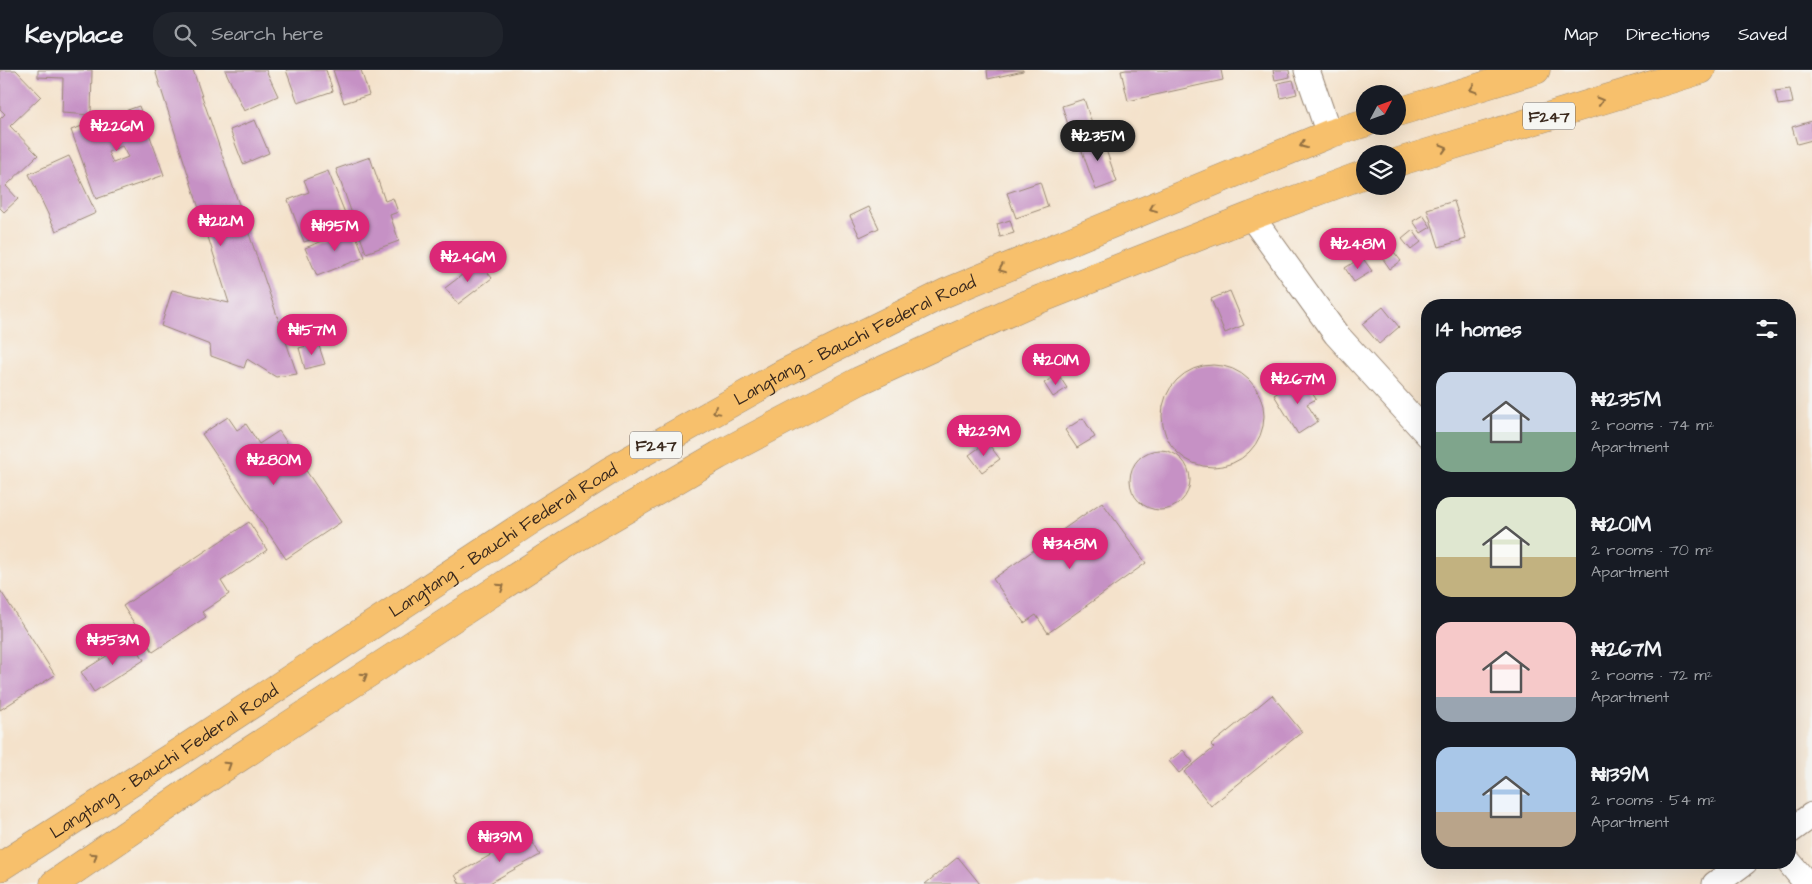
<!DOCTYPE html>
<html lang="en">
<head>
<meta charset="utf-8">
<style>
	body { margin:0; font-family:"Architects Daughter",sans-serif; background:#20242c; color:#f1f3f6; height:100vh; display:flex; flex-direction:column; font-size:19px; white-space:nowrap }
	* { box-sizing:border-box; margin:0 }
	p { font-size:16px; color:#9ea1a6 }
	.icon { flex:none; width:28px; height:28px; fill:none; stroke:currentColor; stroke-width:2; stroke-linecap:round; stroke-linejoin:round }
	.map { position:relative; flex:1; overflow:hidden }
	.details { position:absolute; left:1421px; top:229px; width:375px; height:570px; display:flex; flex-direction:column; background:#171b24; border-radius:20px; box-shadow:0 5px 20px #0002 }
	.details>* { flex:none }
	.needle { width:32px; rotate:49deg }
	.controls { position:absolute; left:1356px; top:15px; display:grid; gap:10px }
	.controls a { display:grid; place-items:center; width:50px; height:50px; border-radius:50%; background:#171b24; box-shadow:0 5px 20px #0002; font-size:25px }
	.price { position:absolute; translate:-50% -42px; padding:0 11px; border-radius:18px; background:#db2777; color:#fff; font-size:16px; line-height:32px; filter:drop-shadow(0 1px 2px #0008) }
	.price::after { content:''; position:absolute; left:50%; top:30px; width:15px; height:11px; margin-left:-8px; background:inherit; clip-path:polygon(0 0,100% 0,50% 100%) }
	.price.selected { background:#222; color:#fff }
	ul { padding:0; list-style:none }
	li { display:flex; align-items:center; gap:15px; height:125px; padding:0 15px }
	li span { display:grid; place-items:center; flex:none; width:140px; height:100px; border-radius:15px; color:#555 }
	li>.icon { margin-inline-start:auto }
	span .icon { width:60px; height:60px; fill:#fffc; stroke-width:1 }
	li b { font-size:21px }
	h2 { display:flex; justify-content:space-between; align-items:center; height:60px; padding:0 15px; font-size:21px }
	header { display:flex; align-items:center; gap:30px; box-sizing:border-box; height:70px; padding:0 25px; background:#171b24; border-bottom:1px solid #363941 }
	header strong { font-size:24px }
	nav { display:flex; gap:28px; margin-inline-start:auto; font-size:18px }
	.search { width:350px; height:45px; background:#20242c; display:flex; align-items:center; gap:12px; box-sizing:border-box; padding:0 18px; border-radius:20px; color:#9ea1a6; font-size:19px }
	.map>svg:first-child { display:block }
	.building { fill:#c691c5; fill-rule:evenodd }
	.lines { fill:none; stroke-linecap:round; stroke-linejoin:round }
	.minor-casing { stroke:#988674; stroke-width:27 }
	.primary-casing { stroke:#988674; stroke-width:29 }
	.minor { stroke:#fff; stroke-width:25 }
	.primary { stroke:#f7c06c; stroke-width:28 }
	.oneway { stroke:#906e41 }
	.labels { text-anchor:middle; stroke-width:4.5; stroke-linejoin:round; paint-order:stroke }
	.shield { fill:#f6f6f2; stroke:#73675e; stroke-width:1 }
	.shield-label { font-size:16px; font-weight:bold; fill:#3b2a1e }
	.street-label { font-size:18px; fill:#3b2a1e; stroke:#f6f6f2 }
</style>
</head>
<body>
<header>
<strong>Keyplace</strong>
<div class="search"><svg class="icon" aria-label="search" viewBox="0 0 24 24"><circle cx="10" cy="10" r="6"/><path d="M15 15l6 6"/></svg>Search here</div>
<nav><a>Map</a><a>Directions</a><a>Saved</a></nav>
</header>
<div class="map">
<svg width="1812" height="814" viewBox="0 0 1812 814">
	<rect width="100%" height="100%" fill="#f6f6f2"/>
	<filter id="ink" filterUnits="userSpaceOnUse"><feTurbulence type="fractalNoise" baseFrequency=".02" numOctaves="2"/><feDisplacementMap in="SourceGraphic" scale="10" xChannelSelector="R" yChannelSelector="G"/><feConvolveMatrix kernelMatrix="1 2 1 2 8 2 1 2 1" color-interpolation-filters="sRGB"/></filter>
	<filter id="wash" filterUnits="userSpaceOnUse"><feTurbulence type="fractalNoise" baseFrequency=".0096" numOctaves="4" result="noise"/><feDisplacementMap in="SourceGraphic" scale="20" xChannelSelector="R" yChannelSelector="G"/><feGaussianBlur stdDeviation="1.12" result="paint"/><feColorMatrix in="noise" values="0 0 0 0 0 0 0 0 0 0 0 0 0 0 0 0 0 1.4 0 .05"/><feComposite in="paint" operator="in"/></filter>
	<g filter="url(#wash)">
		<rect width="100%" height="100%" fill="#f4e2cb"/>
		<g id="blocks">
			<g class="building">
				<polygon points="0,0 16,0 41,26 10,56 38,85 6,116 18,129 4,142 0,138 0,49 5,44 0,39"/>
				<polygon points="38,0 92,0 91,45 62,43 63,8 38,7"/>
				<polygon points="155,0 193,0 297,304 276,307 247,289 244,298 211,286 210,275 161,256 172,220 229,233"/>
				<polygon points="225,0 266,0 278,26 244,41"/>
				<polygon points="286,0 326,0 333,21 298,33"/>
				<polygon points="333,0 361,0 369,25 344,33"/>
				<polygon points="987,0 1023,0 1023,1 988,9"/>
				<polygon points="1126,0 1221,0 1223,10 1128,31 1121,1"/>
				<polygon points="1273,0 1289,0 1290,7 1275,10"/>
				<polygon points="1293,10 1297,24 1281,28 1278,13"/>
				<polygon points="1790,19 1793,33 1778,35 1775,21"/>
				<polygon points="1084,29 1094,60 1072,67 1062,36"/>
				<path d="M139 36 164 105 96 129 71 60ZM122 76 128 87 113 93 108 82Z"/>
				<polygon points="255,50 269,83 243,94 230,60"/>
				<polygon points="1812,51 1812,70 1797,74 1792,57"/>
				<polygon points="1101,65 1117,112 1096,120 1079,73"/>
				<polygon points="69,86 96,143 56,161 29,104"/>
				<polygon points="370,87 385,131 393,128 398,142 390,145 399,171 366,183 336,99"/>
				<polygon points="328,101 345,143 325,150 330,163 304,172 288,130 309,122 304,110"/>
				<polygon points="1040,112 1048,137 1016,148 1007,123"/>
				<polygon points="1454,131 1466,169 1439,177 1427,139"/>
				<polygon points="869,137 879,158 860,167 850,146"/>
				<polygon points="1423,145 1431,157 1421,163 1413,151"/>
				<polygon points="1010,150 1014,163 1000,167 997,154"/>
				<polygon points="353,159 365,187 317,206 305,178"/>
				<polygon points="1413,160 1421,172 1411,180 1402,169"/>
				<polygon points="1394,182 1401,191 1390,199 1383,189"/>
				<polygon points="1362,187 1372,201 1354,212 1345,198"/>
				<polygon points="479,192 492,208 458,234 445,218"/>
				<polygon points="1230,221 1244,255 1225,263 1211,229"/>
				<polygon points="1383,237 1399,257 1379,274 1362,254"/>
				<polygon points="318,273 325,294 305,299 299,278"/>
				<circle cx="1213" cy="346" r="51"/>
				<polygon points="1058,304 1067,318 1053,327 1044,313"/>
				<polygon points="1302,308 1316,329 1307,334 1318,351 1298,364 1274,325"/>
				<polygon points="228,347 237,360 246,354 259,374 279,361 341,452 286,489 202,364"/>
				<polygon points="1083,348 1095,367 1077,378 1065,360"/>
				<polygon points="987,372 1000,389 982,402 969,385"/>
				<circle cx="1160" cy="410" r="30"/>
				<polygon points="1102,432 1146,493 1048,563 1036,545 1024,553 993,509"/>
				<polygon points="249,452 267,480 221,511 229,524 202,542 206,547 153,582 123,536"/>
				<polygon points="0,520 55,605 0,640"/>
				<polygon points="132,570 144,590 94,622 81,602"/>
				<polygon points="1272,625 1302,662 1211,736 1184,702 1214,678 1211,675"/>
				<polygon points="1183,680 1193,692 1179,703 1169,691"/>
				<polygon points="528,764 540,785 488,814 460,814 455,805"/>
				<polygon points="958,787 980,814 925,814"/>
			</g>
		</g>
	</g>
	<g filter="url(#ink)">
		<use href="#blocks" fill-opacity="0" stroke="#988674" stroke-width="1"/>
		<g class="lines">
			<defs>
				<g id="minor">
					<polyline points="1307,0 1329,64"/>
					<polyline points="1251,146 1336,264 1428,365"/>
					<polyline points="1790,761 1812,745"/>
					<polyline points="1789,792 1807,814"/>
					<polyline points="1715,814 1745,792"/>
				</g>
				<g id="primary">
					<polyline points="1398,42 1536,0"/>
					<polyline points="1398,92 1701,0"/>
					<path id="s1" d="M0 797 190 675 533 449 608 402 784 303 945 223 1329 64 1365 53"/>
					<polyline points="54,814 222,699 568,473 719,385 859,311 1025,235 1251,146 1365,104"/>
				</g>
			</defs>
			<use href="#minor" class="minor-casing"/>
			<use href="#primary" class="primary-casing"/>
			<use href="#minor" class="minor"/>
			<use href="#primary" class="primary"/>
		</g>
		<defs><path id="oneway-chevron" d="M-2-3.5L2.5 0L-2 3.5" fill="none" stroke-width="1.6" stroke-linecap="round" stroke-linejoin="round" transform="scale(1.25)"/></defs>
		<g class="oneway">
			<use href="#oneway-chevron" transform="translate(1473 19) rotate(162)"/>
			<use href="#oneway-chevron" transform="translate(1600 31) rotate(-17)"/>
			<use href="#oneway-chevron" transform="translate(1303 75) rotate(157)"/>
			<use href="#oneway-chevron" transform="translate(1444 78) rotate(-17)"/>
			<use href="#oneway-chevron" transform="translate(1153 138) rotate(158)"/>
			<use href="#oneway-chevron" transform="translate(1002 199) rotate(158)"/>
			<use href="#oneway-chevron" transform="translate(716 341) rotate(151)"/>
			<use href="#oneway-chevron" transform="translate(501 517) rotate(-33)"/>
			<use href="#oneway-chevron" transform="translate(364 606) rotate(-33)"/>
			<use href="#oneway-chevron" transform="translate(228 695) rotate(-33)"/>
			<use href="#oneway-chevron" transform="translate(94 786) rotate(-35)"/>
		</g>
	</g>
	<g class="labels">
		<g class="shield">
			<rect x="1523" y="32.5" width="52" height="27" rx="4"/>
			<rect x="630" y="361.5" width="52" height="27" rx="4"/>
		</g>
		<g class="shield-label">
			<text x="1549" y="52">F247</text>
			<text x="656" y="381">F247</text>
		</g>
		<g class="street-label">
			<text dy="6" stroke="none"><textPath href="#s1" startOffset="1005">Langtang - Bauchi Federal Road</textPath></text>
			<text dy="6" stroke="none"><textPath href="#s1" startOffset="600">Langtang - Bauchi Federal Road</textPath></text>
			<text dy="6" stroke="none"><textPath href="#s1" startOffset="195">Langtang - Bauchi Federal Road</textPath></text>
		</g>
	</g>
</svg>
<div class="controls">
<a><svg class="needle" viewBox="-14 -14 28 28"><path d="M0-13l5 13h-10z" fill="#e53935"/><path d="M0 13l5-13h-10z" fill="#9ea1a6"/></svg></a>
<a><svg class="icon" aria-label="layers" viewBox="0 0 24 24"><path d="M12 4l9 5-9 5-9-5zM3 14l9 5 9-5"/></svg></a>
</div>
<b class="price" style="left:117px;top:82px">₦226M</b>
<b class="price selected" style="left:1098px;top:92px">₦235M</b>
<b class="price" style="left:221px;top:177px">₦212M</b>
<b class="price" style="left:335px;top:182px">₦195M</b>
<b class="price" style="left:1358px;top:200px">₦248M</b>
<b class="price" style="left:468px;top:213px">₦246M</b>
<b class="price" style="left:312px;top:286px">₦157M</b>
<b class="price" style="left:1056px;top:316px">₦201M</b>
<b class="price" style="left:1298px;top:335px">₦267M</b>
<b class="price" style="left:984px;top:387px">₦229M</b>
<b class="price" style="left:274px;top:416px">₦280M</b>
<b class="price" style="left:1070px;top:500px">₦348M</b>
<b class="price" style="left:113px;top:596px">₦353M</b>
<b class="price" style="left:500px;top:793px">₦139M</b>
<section class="details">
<h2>14 homes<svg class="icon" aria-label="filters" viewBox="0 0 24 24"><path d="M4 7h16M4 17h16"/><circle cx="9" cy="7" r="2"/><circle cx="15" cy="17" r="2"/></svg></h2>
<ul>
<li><span style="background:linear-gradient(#c9d6e8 60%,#7fa58c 0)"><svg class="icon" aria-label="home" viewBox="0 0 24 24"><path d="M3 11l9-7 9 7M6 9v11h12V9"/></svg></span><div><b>₦235M</b><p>2 rooms · 74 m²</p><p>Apartment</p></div></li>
<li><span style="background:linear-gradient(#dfe7d0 60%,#c2b280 0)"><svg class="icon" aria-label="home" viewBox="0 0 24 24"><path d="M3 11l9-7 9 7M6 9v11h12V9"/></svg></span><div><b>₦201M</b><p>2 rooms · 70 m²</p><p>Apartment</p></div></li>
<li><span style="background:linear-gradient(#f6c9c9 75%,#9aa5b1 0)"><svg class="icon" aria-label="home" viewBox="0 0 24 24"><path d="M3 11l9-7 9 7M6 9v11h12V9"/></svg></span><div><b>₦267M</b><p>2 rooms · 72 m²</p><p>Apartment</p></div></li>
<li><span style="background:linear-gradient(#a9c7e8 65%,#b9a48a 0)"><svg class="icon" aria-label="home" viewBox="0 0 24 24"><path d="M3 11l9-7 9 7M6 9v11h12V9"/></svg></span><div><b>₦139M</b><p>2 rooms · 54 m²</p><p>Apartment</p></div></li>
</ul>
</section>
</div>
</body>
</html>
